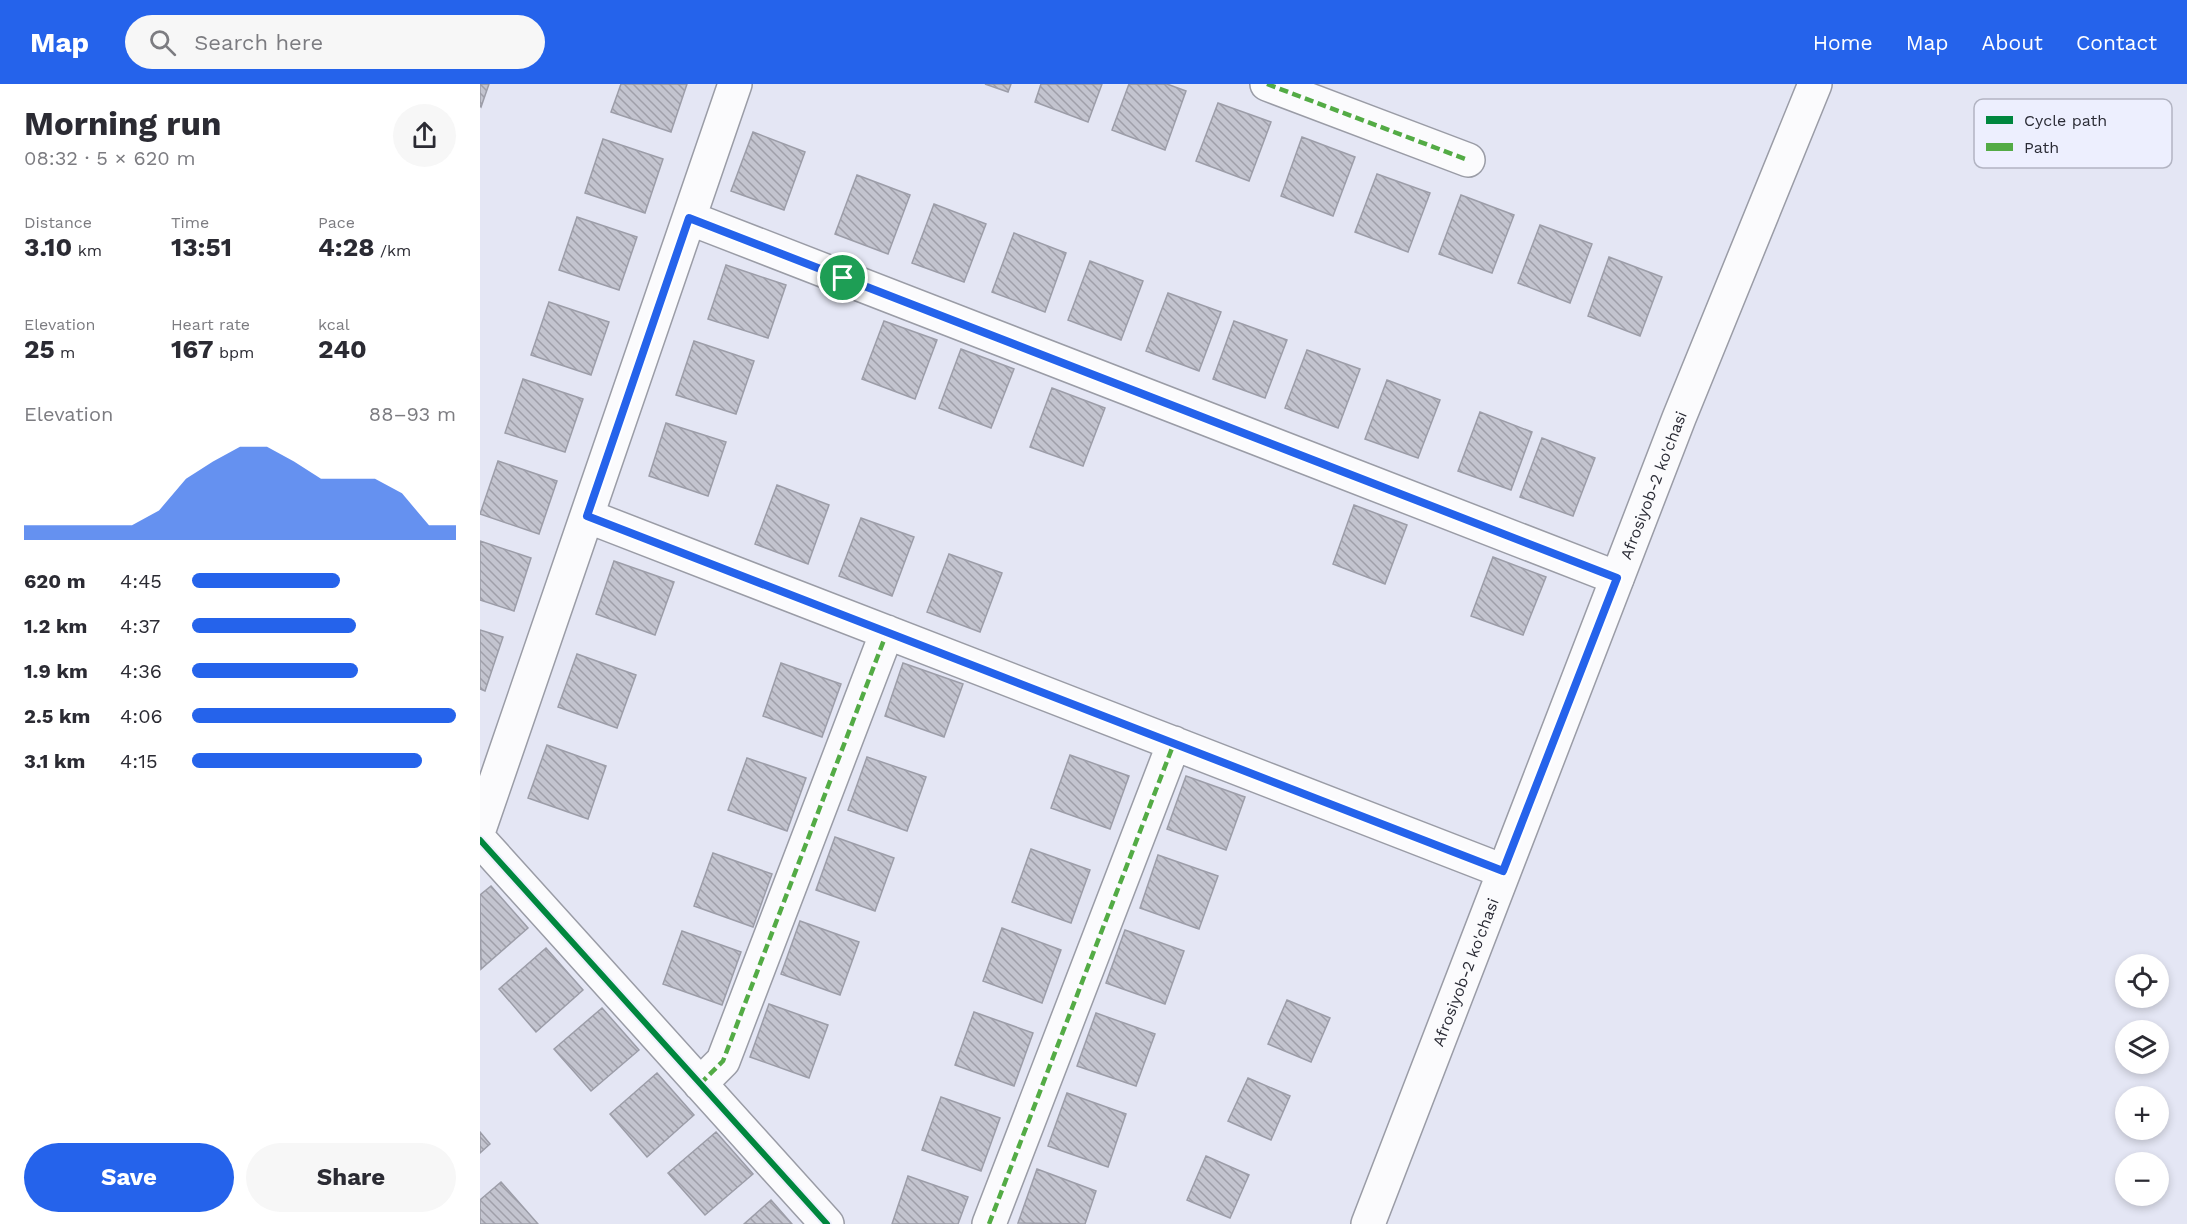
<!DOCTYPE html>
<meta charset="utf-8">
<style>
:root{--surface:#fff;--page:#f7f7f7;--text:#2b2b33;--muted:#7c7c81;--accent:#2563eb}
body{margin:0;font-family:"Work Sans",sans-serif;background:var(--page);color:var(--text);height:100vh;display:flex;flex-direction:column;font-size:22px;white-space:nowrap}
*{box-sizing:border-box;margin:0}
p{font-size:20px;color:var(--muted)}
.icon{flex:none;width:33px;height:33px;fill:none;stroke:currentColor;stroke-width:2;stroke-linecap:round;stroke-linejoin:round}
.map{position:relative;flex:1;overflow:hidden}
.drawer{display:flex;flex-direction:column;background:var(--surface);width:480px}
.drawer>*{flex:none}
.tools{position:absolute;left:1635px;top:870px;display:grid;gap:12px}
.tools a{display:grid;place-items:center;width:54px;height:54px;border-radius:50%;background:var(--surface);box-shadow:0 3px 9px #0003;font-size:30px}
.pin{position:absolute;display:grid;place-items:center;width:51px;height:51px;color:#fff;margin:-26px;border:3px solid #fff;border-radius:50%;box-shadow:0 2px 6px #0007}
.round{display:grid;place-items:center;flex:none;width:63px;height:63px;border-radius:32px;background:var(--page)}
.headline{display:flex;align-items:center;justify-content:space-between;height:102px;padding:0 24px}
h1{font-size:33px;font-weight:700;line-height:45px}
.figures{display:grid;grid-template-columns:repeat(3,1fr);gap:9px;height:102px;padding:6px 24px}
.figures div{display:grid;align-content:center}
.figures b{font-size:26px;font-weight:700}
.figures small{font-size:16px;font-weight:400}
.figures p{font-size:16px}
.chart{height:168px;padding:12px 24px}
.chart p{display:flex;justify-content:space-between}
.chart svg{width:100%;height:108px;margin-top:6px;fill:var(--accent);opacity:.7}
.button{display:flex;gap:12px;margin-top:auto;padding:12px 24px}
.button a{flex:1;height:69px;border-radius:36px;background:var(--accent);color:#fff;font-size:24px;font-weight:700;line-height:69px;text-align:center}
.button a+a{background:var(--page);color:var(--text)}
ul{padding:0 24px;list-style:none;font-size:20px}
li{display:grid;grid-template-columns:96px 72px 1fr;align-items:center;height:45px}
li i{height:15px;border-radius:8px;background:var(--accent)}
header{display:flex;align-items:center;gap:36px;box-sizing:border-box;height:84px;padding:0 30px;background:var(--accent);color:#fff}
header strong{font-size:28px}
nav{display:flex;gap:33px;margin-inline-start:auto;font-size:21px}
.search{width:420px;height:54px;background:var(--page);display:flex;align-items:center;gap:15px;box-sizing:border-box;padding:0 21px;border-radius:33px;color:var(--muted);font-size:22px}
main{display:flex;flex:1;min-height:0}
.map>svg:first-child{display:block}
</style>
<header>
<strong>Map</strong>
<div class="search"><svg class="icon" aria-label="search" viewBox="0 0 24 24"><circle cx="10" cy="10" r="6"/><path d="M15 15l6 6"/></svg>Search here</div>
<nav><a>Home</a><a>Map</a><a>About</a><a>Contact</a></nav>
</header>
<main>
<section class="drawer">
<div class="headline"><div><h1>Morning run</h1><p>08:32 · 5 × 620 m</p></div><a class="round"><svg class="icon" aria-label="share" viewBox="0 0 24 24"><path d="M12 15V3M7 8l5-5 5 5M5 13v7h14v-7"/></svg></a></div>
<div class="figures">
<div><p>Distance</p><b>3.10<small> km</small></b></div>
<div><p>Time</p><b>13:51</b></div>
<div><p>Pace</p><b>4:28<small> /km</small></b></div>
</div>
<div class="figures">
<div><p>Elevation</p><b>25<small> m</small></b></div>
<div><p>Heart rate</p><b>167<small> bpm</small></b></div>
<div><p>kcal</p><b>240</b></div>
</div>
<div class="chart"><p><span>Elevation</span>88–93 m</p>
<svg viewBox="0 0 160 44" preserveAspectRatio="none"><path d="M0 44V38L10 38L20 38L30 38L40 38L50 32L60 19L70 12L80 6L90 6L100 12L110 19L120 19L130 19L140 25L150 38L160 38V44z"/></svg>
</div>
<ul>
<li><b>620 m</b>4:45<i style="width:56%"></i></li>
<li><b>1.2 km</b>4:37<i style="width:62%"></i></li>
<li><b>1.9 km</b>4:36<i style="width:63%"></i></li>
<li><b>2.5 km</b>4:06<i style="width:100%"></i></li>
<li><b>3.1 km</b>4:15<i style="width:87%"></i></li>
</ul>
<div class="button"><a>Save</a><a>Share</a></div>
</section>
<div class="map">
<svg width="1707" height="1140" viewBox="0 0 1707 1140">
<defs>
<pattern id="building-back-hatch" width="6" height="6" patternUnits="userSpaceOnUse" patternTransform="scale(1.5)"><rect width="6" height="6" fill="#c3c4cf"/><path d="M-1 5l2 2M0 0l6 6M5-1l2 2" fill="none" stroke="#9f9fa9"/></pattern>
</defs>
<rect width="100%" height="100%" fill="#e4e6f4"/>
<path fill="url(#building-back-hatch)" stroke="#9c9da8" stroke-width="1.5" d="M0 0H9L1 23 0 22Z
M141 0H207L191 48 131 28Z
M505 0H531L528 8Z
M561 0H622L608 38 555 18Z
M649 0H687L706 7 685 66 632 46Z
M738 19 791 38 769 97 716 77Z
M273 48 325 68 304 126 251 107Z
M822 53 875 73 853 132 801 112Z
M123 55 183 75 165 129 105 109Z
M897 90 950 109 928 168 875 148Z
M377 91 430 111 408 170 355 150Z
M981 111 1034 131 1012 189 959 170Z
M454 120 506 140 484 198 432 179Z
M97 133 157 153 139 206 79 186Z
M1060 141 1112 160 1090 219 1038 199Z
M534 149 586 169 565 228 512 208Z
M1129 173 1182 193 1160 252 1108 232Z
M610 177 663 197 641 256 588 236Z
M246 181 306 201 288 254 228 235Z
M688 209 741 228 719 287 666 267Z
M69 218 129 238 111 291 51 271Z
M404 237 457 256 435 315 382 295Z
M754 237 807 256 785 314 733 295Z
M214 257 274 277 256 330 196 311Z
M481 265 534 285 511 344 459 324Z
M827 266 880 285 858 344 805 324Z
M43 295 103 315 85 368 25 349Z
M907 296 960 316 938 374 885 355Z
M572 304 625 324 603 382 550 363Z
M1000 328 1052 348 1031 406 978 387Z
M186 339 246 358 228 412 169 392Z
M1062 354 1115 374 1093 432 1040 413Z
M18 377 77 397 59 450 0 430Z
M297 401 349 421 328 480 275 460Z
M874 421 927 441 905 500 853 480Z
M381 434 434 453 412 512 359 492Z
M0 457 51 474 34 527 0 516Z
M469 470 522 489 500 548 447 528Z
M1013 473 1066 493 1043 551 991 532Z
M134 477 194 498 175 551 116 530Z
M0 546 23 553 5 607 0 605Z
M97 570 156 591 137 644 78 623Z
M301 579 361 600 342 653 283 632Z
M423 579 483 600 464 653 405 632Z
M67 661 126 682 108 735 48 714Z
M590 671 649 692 630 745 571 724Z
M387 673 446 693 427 747 368 726Z
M267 674 326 694 307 747 248 726Z
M706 692 765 713 746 766 687 745Z
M355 753 414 774 395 827 336 806Z
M551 765 610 786 591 839 532 818Z
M233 769 292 790 273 843 214 822Z
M678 771 738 792 719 845 660 824Z
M11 802 48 844 1 885 0 811Z
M320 837 379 858 360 911 301 890Z
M522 844 581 866 562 919 503 897Z
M645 846 704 867 685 920 626 899Z
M202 847 261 868 242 921 183 900Z
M66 864 103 906 56 948 19 905Z
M807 916 850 934 831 978 788 960Z
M289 920 348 941 329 994 270 973Z
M122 924 159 966 111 1007 74 965Z
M494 928 553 949 534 1002 475 981Z
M616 929 675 950 656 1002 597 982Z
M177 989 214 1031 167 1073 130 1030Z
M768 994 810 1012 791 1056 748 1037Z
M587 1009 646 1030 628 1083 568 1062Z
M461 1013 520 1034 501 1087 442 1066Z
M0 1048 10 1060 0 1069Z
M236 1048 273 1090 225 1131 188 1089Z
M726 1072 769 1091 750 1134 707 1116Z
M557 1085 616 1107 605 1140 538 1139Z
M428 1092 488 1113 478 1140H412Z
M21 1098 58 1140H0V1116Z
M291 1116 312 1140H264Z"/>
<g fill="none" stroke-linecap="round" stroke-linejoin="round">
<defs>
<path id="minor" d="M787 0 988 76
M209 134 1137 494
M107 432 1023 787
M0 743 255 0
M0 756 347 1140
M220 1000 243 977 407 548
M509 1140 694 659"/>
<g id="major">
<path id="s1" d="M888 1140 1199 334 1335 0"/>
</g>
</defs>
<use href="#minor" stroke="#9a9ca6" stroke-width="36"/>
<use href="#major" stroke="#9a9ca6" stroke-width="36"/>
<use href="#minor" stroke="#fbfbfd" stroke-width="33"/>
<use href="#major" stroke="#fbfbfd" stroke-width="33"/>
<path stroke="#53ab45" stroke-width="4.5" stroke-dasharray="9 4.5" stroke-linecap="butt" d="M787 0 988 76
M220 1000 243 977 407 548
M509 1140 694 659"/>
<defs>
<path id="cycleway" d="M209 134 1137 494
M107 432 1023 787
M0 756 347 1140"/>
</defs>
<use href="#cycleway" stroke="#edeffe" stroke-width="10"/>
<use href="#cycleway" stroke="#00873e" stroke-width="6"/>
</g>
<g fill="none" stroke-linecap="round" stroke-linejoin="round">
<defs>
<path id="route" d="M209 134 1137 494 1023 787 107 432Z"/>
</defs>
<use href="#route" stroke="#fff" stroke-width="12"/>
<use href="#route" stroke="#2563eb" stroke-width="8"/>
</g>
<g text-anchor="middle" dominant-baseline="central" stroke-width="4.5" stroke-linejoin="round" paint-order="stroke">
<g font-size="16" fill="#2a2b35" stroke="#edeffe">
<text stroke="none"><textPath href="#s1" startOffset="792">Afrosiyob-2 ko'chasi</textPath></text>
<text stroke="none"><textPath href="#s1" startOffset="270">Afrosiyob-2 ko'chasi</textPath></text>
</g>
</g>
<rect x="1494" y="15" width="198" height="69" rx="9" fill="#edeffe" stroke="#b2b4c2" stroke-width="1.5"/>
<rect x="1506" y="32" width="27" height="8" fill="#00873e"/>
<rect x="1506" y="59" width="27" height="8" fill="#53ab45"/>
<g font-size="16" fill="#2a2b35">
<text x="1544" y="42">Cycle path</text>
<text x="1544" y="69">Path</text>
</g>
</svg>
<div class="tools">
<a><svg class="icon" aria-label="locate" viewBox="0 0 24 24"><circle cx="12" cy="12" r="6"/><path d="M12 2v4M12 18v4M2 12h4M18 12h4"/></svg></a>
<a><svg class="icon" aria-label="layers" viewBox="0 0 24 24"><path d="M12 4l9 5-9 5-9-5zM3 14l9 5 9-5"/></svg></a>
<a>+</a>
<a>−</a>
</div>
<div class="pin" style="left:363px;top:194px;background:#1e9e55"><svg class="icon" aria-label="arrive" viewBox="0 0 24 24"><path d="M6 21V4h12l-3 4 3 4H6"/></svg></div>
</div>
</main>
